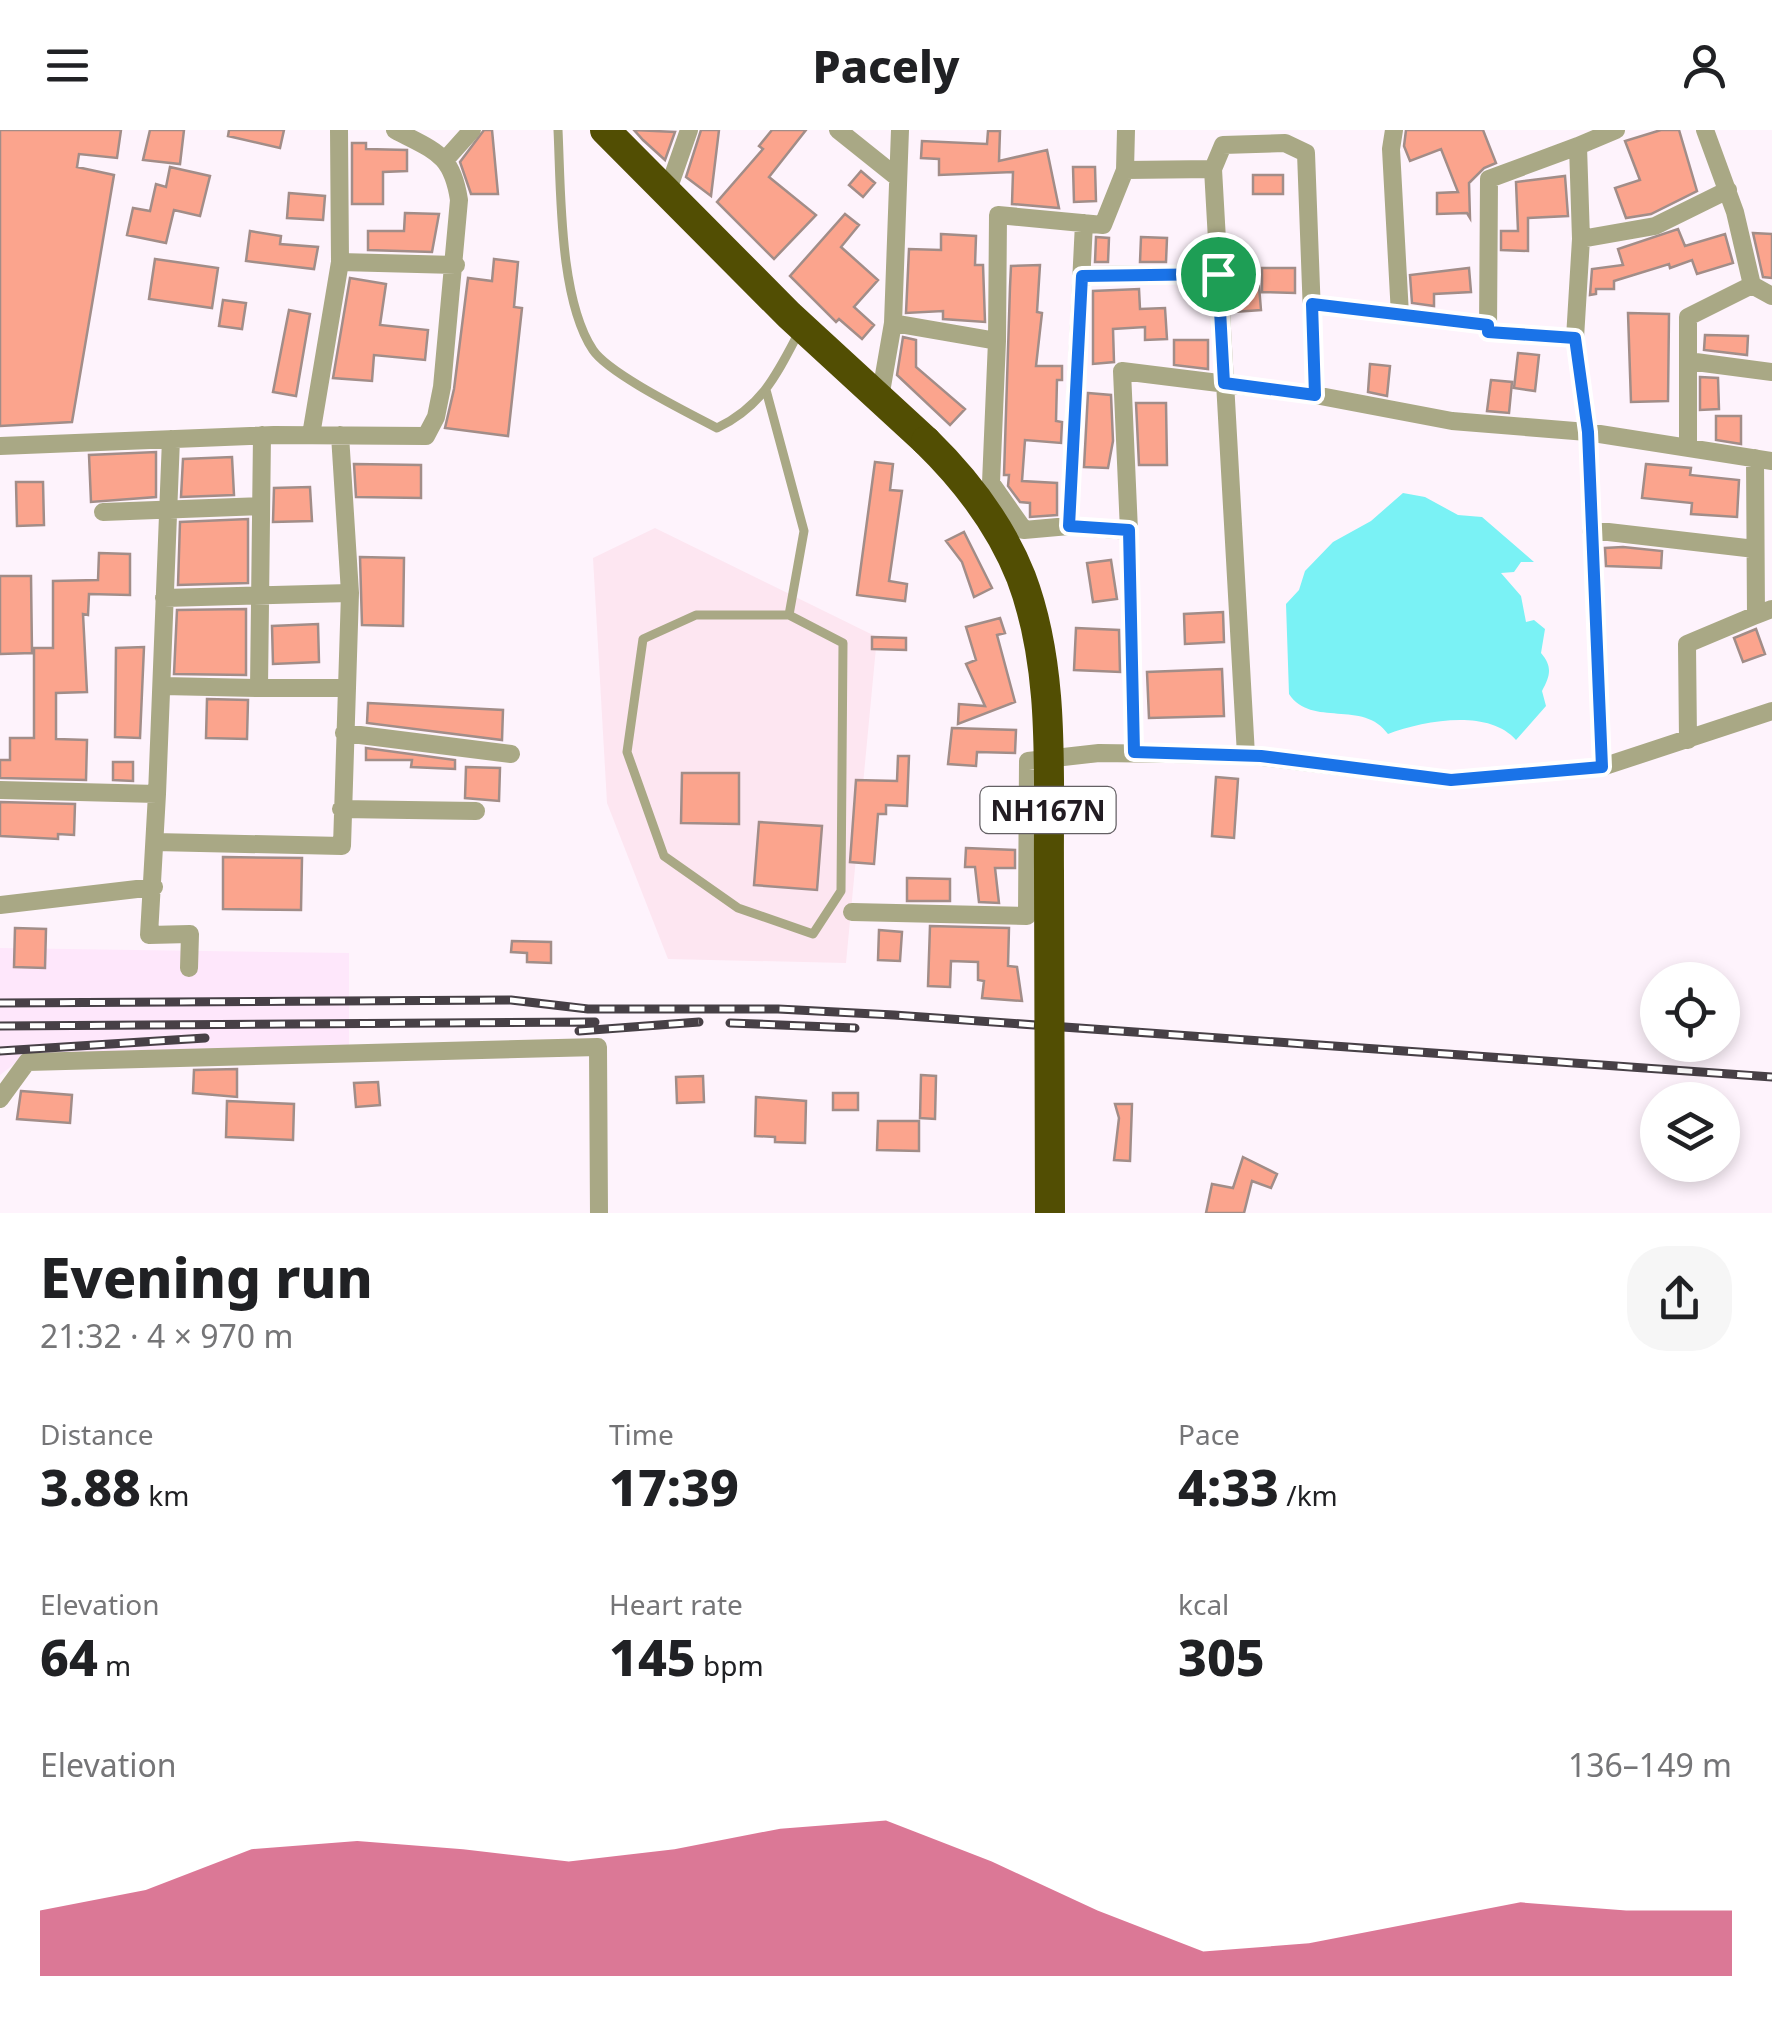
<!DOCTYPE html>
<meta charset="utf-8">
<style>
:root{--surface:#fff;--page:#f6f6f6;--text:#202124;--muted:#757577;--accent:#cc3f6b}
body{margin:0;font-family:"Noto Sans",sans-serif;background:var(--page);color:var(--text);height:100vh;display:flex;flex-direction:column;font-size:38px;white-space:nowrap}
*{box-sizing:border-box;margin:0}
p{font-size:32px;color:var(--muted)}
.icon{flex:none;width:55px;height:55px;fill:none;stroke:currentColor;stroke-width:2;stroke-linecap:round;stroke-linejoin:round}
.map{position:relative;height:1083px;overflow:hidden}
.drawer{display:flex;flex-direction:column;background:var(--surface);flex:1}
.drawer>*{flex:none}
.controls{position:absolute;left:1640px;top:832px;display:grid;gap:20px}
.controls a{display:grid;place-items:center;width:100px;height:100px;border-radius:50%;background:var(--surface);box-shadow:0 5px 15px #0003;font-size:50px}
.pin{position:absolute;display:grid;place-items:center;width:85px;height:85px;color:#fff;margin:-42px;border:5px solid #fff;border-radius:50%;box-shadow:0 2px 10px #0007}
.round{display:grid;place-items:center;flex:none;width:105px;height:105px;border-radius:40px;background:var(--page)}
.overview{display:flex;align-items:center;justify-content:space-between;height:170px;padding:0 40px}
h1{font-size:55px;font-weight:800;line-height:75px}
.stats{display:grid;grid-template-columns:repeat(3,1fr);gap:15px;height:170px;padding:10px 40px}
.stats div{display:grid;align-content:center}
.stats b{font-size:50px;font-weight:800}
.stats small{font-size:28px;font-weight:400}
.stats p{font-size:28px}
.chart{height:280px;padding:20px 40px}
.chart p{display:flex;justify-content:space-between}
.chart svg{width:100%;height:180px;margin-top:10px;fill:var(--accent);opacity:.7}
header{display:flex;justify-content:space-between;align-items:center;height:130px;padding:0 40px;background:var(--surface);font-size:45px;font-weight:800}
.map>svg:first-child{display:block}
</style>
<header><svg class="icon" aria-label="menu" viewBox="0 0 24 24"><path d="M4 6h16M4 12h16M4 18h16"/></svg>Pacely<svg class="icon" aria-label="person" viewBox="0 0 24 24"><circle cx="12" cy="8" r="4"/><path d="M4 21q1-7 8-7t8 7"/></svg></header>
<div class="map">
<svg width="1772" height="1083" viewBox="0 0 1772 1083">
<rect width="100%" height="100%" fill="#fef3fc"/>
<path fill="#fde6f1" d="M655 398 877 507 846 833 668 829 607 673 593 428Z"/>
<path fill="#fee7fb" d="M0 818 349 823V917L21 929 0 945Z"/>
<path fill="#7af2f5" d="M1403 363 1425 367 1458 385 1482 387 1534 432H1521L1514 442 1501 443 1521 466 1526 492 1534 490 1545 499 1541 523C1553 537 1550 546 1542 561L1546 576 1516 610C1488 578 1423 591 1388 604 1364 569 1311 598 1289 564L1286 474 1299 460 1305 441 1333 412 1371 391Z"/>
<path fill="#fba48d" stroke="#a28d88" stroke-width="2.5" d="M0 0H121L117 28 79 24 77 37 114 45 72 292 0 296Z
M150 0H184L180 34 143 30Z
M229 0H284L280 18 228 6Z
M484 0H492L498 64H471L460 32Z
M634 0 675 2 665 30 643 10Z
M701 0H719L711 66 686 47Z
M772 0H806L769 47 816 85 774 129 717 72 763 19 759 16Z
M1406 0H1483L1496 33 1484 38 1469 53 1470 88 1467 83 1437 84V63L1458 62 1441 19 1410 31 1404 16Z
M1661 0H1679L1697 61 1651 84 1626 88 1615 58 1640 50 1625 11Z
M988 1H1000L999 31 1047 20 1059 78 1012 74 1013 42 939 45V29L921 28 922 11 987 14Z
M352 13H366V19L407 20V41L383 42V74H352Z
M170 37 210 46 200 86 174 80 166 113 127 105 133 78 150 81 156 54 166 57Z
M1073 37H1095L1096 71 1074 72Z
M861 41 875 53 863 67 849 55Z
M1253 45H1283V64H1253Z
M1565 46 1568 86 1528 88V121L1501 120V101H1518L1516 52Z
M289 63 325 66 323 90 287 88Z
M405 83 439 84 432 122 368 120V101H404Z
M845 84 859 95 841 117 878 150 854 177 874 195 862 209 839 189 836 192 790 146Z
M1678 99 1685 116 1725 104 1733 133 1697 144 1692 130 1670 138 1669 134 1614 151V159H1596V164L1590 165 1592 139 1623 135 1618 119Z
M250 101 281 106 280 114 318 117 314 139 246 131Z
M1753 103 1772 104V148L1763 147Z
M941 104 976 106 975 135H983L985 192 943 189V181L906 183 909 119 941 120Z
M1096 107 1109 108 1108 132H1095Z
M1141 107 1167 108 1166 132H1140Z
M155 129 218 138 212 178 149 169Z
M494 129 518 132 514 177 522 178 508 306 445 298 454 259 468 148 492 151Z
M1040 135 1037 182 1042 183 1036 236H1062V250H1057L1056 291 1062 292 1061 313 1025 310 1022 351 1057 353V385L1030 387V373L1020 372 1008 356 1009 345H1004L1010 157 1011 136Z
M1262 138H1295V163L1262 162Z
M1469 138 1471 162 1434 164V176L1412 173 1410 145Z
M350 148 386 154 380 195 428 200 425 230 374 225 372 251 333 248Z
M1259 156 1261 180 1234 182 1232 158Z
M1139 159 1140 179 1165 178 1167 209 1145 210V197L1113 199 1114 232 1093 234V161Z
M223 170 246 173 242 199 219 196Z
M289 180 310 184 296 266 273 262Z
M1628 183 1669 184 1668 271 1631 272Z
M1705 205 1748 206 1747 225 1704 220Z
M903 207 916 210V237L965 279 950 295 897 245Z
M1174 210H1208V239L1174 235Z
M1518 223 1539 225 1535 261 1514 258Z
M1370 234 1390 236 1387 266 1368 262Z
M1700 247 1718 248 1719 279 1700 280Z
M1491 250 1512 252 1509 283 1487 281Z
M1088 263 1111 265 1113 311 1108 338 1084 337Z
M1136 273H1166L1167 335H1139Z
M1716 286H1741V314L1716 310Z
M156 322V367L91 372 89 325Z
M232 327 234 365 181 367 183 329Z
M875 332 893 334 890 360 902 361 889 451 907 454 905 471 857 465Z
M354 334 421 335V368L356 367Z
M1646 334 1691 338 1690 345 1739 350 1737 387 1691 384 1692 373 1642 368Z
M16 352H43L44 395 17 396Z
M310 357 312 391 273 392 274 358Z
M248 389V453L178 455 180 392Z
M964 402 992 458 974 467 962 432 946 411Z
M1623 417 1662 421 1661 438 1606 436 1605 418Z
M99 423 130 424V465L89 464 88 485 83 484 87 562 56 563V609L87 610 86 650 0 648V630H10V608H34V518H53V451L98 450Z
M360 427 404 428 403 496 362 495Z
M1111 430 1117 469 1093 472 1087 433Z
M0 446H31L32 523 0 524Z
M246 479V545L174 544 177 480Z
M1223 482 1224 512 1185 514 1184 484Z
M1000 488 1005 503 997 505 1015 572 958 594 959 574 985 576 966 534 976 530 966 497Z
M318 494 319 532 273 534 272 496Z
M1076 498 1119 500 1120 542 1074 540Z
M1756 499 1765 524 1743 532 1734 508Z
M872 507 906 508V520L872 519Z
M144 517 140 608 115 607 116 518Z
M1222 539 1224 586 1149 588 1147 542Z
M207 569 248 570 247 609 206 608Z
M368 573 503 580 502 610 367 593Z
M952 598 1016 600 1015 623 977 622 976 636 948 634Z
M366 618 455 630V639L411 637 412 630H366Z
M898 626H909L907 676 886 675V684H878L874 734 850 732 856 650 897 651Z
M113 632H133V651L113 650Z
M466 637 500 638 499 671 465 668Z
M682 643H739V694L681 693Z
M1216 647 1238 649 1234 708 1212 706Z
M0 672 75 674 74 705 58 704V709L0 706Z
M759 692 822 696 817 760 754 755Z
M966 718 1015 720V738H995L999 773 979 772 975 737H965Z
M223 727 302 728 301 780 223 779Z
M907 748 950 749V771H907Z
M930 796 1009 798 1008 836 1017 837 1022 871 982 868 984 851 978 850V832L951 831 950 857 928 856Z
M15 798 46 799 45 838 14 837Z
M879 800 902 802 900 831 878 830Z
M512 811 551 812V833L527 832V823L511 822Z
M237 939V967L193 963 194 940Z
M921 945 936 946 935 989 920 988Z
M703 946 704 972 677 973 676 947Z
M378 952 380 975 356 977 354 953Z
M21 961 72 965 70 993 17 989Z
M833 963H858V980H833Z
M756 967 806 971 805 1013 775 1012V1007L755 1006Z
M227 971 294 974 293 1010 226 1007Z
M1115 974H1132L1130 1031 1114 1030 1119 988Z
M878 991H919V1021L877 1020Z
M1243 1027 1277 1044 1271 1058 1252 1051 1244 1083H1206L1212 1054 1233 1058Z"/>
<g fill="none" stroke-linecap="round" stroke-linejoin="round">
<path stroke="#a9a885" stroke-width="9" d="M558 0C561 61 559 169 593 220 609 244 689 283 717 298 762 276 776 246 799 202
M766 260 804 401 789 485H696L643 509 627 622 664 726 738 778 813 804 841 761 843 513 789 485"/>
<path stroke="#a9a885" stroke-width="18" d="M339 0 340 132
M838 0 898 48
M1394 0 1391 19 1400 185
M1578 16 1616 0
M446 29 472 0
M1213 39 1223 15 1285 13 1306 23 1315 265
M1125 40 1213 39 1246 625
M668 60 689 0
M1581 109 1655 96 1728 60
M1082 145 1218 144
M1752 155 1772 166
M1312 174 1488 195
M893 193 997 211 998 85 1103 95 1125 40 1126 0
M1575 208 1488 202 1489 49 1578 16 1581 109 1575 208 1588 301 1602 637
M997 211 991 353 1024 400 1069 396 1084 93
M1688 231 1772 242
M880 268 893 193 900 0
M311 305 340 132 456 135
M0 316 274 305 426 306 436 287 442 257 459 70C452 23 434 21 395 0
M1688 318V187L1752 155 1735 82 1705 0
M1755 328 1756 485 1772 479
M103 382 261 376
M1069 396 1129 401 1122 241 1315 265 1452 291 1587 302 1772 331
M1591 400 1755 419
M1129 401 1134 623
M164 468 350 463
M163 556 259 558 262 305
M259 558H345
M344 603 511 624
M1688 610 1687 514 1756 485
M0 660 157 664 171 309
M157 664 149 805 190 804 189 838
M341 679 476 681
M155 712 342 716 350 463 340 305
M0 775 154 757
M852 782 1027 786 1028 631 1099 623 1246 625 1451 650 1602 637 1772 581
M0 969 27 932 598 917 599 1083"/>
<path stroke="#524e03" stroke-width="30" d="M605 0 789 185 926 311"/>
<defs>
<path id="rail" d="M0 873 511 870 588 879H778L894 885 1772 947
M730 893 855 898
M0 896 595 892
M579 901 699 892
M0 921 205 908"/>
</defs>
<use href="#rail" stroke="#474046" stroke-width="9"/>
<use href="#rail" stroke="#fff" stroke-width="5" stroke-dasharray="15" stroke-linecap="butt"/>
<path stroke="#524e03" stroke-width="30" d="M926 311C967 351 1000 394 1021 447 1056 539 1048 645 1049 741 1049 855 1050 969 1050 1083"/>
</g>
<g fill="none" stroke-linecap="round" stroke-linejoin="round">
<defs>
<path id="route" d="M1218 144 1224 253 1315 265 1312 174 1488 195V202L1575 208 1588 302 1602 637 1451 650 1261 626 1134 622 1129 400 1069 396 1082 146Z"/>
</defs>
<use href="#route" stroke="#fff" stroke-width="20"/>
<use href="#route" stroke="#1a73e8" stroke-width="12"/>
</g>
<g text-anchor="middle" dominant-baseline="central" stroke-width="10" stroke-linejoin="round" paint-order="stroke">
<rect fill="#fff" stroke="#646064" stroke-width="2.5" x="980.5" y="657" width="135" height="46" rx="8"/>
<g font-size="28" font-weight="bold" fill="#221c22">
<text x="1048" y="680">NH167N</text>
</g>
</g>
</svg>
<div class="controls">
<a><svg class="icon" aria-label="locate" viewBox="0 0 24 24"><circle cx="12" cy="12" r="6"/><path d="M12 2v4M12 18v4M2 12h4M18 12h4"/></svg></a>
<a><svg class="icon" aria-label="layers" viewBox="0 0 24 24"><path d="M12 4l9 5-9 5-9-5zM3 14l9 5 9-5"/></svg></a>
</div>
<div class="pin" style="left:1218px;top:144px;background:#1e9e55"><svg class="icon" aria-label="arrive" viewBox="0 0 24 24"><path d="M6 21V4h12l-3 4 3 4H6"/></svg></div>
</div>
<section class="drawer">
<div class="overview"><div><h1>Evening run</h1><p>21:32 · 4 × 970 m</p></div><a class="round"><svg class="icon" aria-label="share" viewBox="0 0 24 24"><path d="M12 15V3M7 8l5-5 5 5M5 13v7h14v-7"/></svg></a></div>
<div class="stats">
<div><p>Distance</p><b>3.88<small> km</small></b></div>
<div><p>Time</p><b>17:39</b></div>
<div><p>Pace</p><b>4:33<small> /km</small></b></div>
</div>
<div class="stats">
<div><p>Elevation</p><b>64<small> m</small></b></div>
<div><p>Heart rate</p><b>145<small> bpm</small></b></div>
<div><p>kcal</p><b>305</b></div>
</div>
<div class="chart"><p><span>Elevation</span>136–149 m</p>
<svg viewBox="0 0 160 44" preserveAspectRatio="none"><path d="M0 44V28L10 23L20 13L30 11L40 13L50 16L60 13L70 8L80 6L90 16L100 28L110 38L120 36L130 31L140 26L150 28L160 28V44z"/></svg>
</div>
</section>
